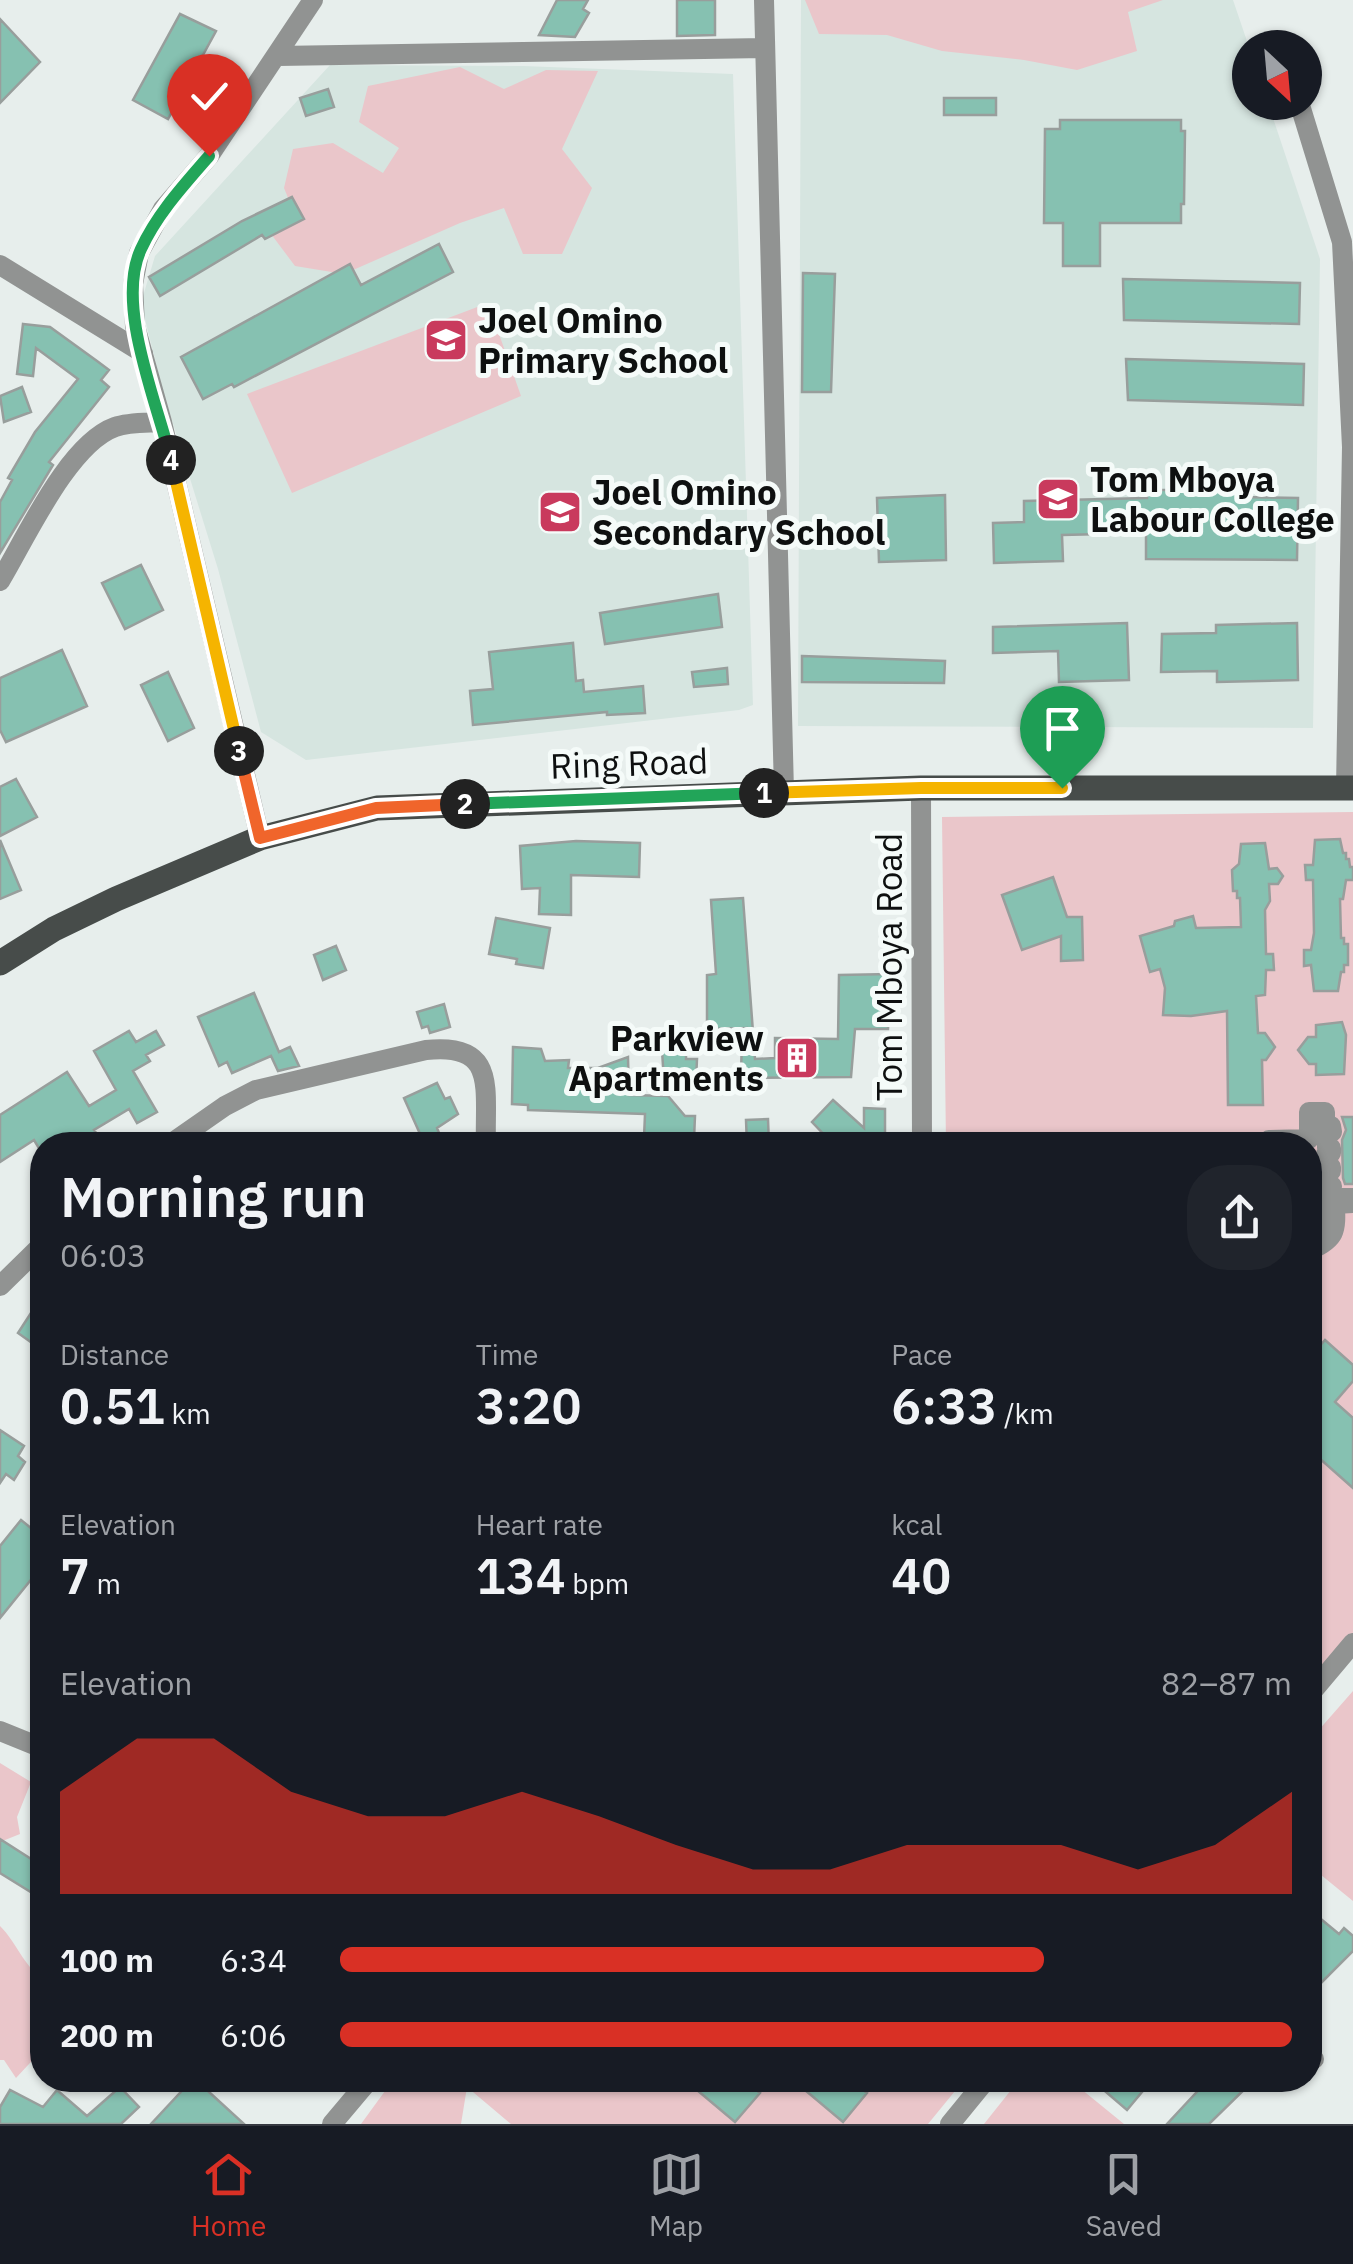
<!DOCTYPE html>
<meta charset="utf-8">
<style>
:root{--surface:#171b24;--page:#20242c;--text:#f1f3f6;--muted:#9ea1a6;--line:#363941;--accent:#d93025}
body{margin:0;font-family:"IBM Plex Sans",sans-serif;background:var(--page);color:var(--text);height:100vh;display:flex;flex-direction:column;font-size:38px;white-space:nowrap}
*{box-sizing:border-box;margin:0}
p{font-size:32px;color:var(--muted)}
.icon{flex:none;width:55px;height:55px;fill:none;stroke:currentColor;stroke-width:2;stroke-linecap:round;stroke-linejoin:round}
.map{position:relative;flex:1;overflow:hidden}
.drawer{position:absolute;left:30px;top:1132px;width:1292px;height:960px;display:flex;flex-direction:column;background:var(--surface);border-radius:40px;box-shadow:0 2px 8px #0004}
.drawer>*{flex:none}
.needle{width:65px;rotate:154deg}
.fabs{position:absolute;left:1232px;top:30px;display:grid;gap:20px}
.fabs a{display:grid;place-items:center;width:90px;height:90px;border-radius:50%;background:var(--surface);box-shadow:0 2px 8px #0004;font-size:50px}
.pin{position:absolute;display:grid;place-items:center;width:85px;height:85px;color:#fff;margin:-102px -42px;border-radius:50% 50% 50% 0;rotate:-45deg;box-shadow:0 0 10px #0007}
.pin .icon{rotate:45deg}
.km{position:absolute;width:50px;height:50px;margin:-25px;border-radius:50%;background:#222;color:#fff;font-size:28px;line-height:50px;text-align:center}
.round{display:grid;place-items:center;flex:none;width:105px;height:105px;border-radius:40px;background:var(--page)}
.summary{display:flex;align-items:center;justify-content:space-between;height:170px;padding:0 30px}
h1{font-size:55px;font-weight:600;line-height:75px}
.figures{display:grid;grid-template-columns:repeat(3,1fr);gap:15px;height:170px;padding:10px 30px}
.figures div{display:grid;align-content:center}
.figures b{font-size:50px;font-weight:600}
.figures small{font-size:28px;font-weight:400}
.figures p{font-size:28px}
.chart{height:280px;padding:20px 30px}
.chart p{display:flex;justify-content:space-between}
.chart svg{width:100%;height:180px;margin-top:10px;fill:var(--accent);opacity:.7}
ul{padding:0 30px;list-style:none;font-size:32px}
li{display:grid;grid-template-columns:160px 120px 1fr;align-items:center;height:75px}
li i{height:25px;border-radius:12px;background:var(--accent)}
.tabs{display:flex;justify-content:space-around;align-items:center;height:140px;border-top:2px solid var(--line);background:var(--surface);font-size:28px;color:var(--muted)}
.tabs a{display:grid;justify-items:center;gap:5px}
.tabs .active{color:var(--accent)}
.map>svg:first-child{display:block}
</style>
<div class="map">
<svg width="1353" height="2124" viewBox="0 0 1353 2124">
<rect width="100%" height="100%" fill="#e7eeec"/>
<path fill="#d6e5e0" d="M801 0H1233L1250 50V102L1268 103 1320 259 1313 728 798 726Z
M330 65 523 66 733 74 753 705 739 710 306 760 261 732 218 569 162 388 141 303 155 256Z"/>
<path fill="#eac6ca" d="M805 0H1163L1128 12 1137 51 1077 70 1024 60 942 51 887 35 819 34Z
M460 67 504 89 546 70 598 71 562 149 592 188 562 254H523L504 208 460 223 344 274 295 266 271 234 293 210 284 188 293 149 333 143 383 173 399 148 359 122 368 86Z
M488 303 521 396 292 493 247 394Z
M1353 812V1635L1310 1684V1145H946L942 817Z
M1353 1691V1901L1310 1866V1740Z
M0 1763 31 1782 17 1817 20 1834 0 1842Z
M0 1926C17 1943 23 1965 42 1978V2050L16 2078 4 2060H0Z
M393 2080H964L928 2124H511L467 2087 461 2124H361Z
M1019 2080H1070L1124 2124H984Z"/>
<path fill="#86c1b1" stroke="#989e9c" stroke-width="2.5" d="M557 0H588L583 9 589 13 575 37 539 35Z
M677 0H715V35L677 36Z
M180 14 216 31 168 119 133 100Z
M0 19 40 62 0 103Z
M328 89 334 107 306 116 300 98Z
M944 98H996V115H944Z
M1060 120H1181V131H1185L1184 204H1181V223H1100V266H1063V223H1044L1045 129H1060Z
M292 197 304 219 265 239 262 235 160 296 149 277 242 221Z
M439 244 453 272 234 387 232 384 203 399 181 357 350 264 361 285Z
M803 273 835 274 831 392H802Z
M1123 279 1300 283 1299 324 1124 320Z
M23 324 50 327 97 361 109 370 101 380 109 387 49 462 53 465 0 553V502L12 480 8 478 35 432 78 379 36 348 33 376 17 374Z
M1126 359 1304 364 1303 405 1128 400Z
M22 387 31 412 4 422 0 396Z
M1147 490H1238V497L1298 498 1297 560 1146 559V533L1062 535 1063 561 994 563 993 523 1024 522V501L1147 498Z
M945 495 946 560 879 562 877 498Z
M141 565 163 610 125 629 102 583Z
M718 594 722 627 605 644 600 613Z
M1127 623 1129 680 1059 682 1058 651 993 653V627Z
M1297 623 1298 680 1217 682V671L1161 672 1162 634 1216 633V625Z
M573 643 576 681 583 680 584 692 643 686 645 713 607 715V712L473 725 470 691 493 689 489 652Z
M62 650 87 706 6 742 0 730V678Z
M802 656 945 661 944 683 802 682Z
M727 668 728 684 694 687 692 672Z
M168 672 194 728 168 741 141 685Z
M16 779 37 817 0 836V787Z
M1340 839 1343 853H1346V859H1349L1350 867H1353V880H1346L1343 899H1340L1341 938H1344V944H1348V965H1344V972H1341L1338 991H1314L1311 965 1304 966V950H1311L1314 933 1313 880H1306L1305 865H1313L1315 840Z
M0 840 21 890 0 899Z
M576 841 640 843 639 877 571 875V915L539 914 540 888 522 889 520 846Z
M1265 843 1269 869 1277 868 1283 876 1278 884H1269L1270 901 1265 910 1266 954H1273L1274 970H1266L1265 995 1256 996 1258 1033H1265L1275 1047 1266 1060H1262L1263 1105H1228L1227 1011 1191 1016 1163 1015 1165 988 1160 969 1150 972 1140 936 1174 926 1175 921 1193 916 1196 928 1241 927 1240 898H1237V891H1233L1232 870 1239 864 1241 844Z
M1053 877 1067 917H1082L1083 960 1061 961V936L1022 950 1002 895Z
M743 898 755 1059 775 1058V1038L838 1039 839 975 891 974 888 1029H855L851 1077 741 1078 742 1029 748 1028 707 1029V975L716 974 711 900Z
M496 918 550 928 543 968 516 964 517 959 489 954Z
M336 946 346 970 323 980 314 955Z
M254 993 279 1052 290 1047 299 1066 278 1071 271 1056 232 1073 227 1062 219 1066 198 1017Z
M444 1004 450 1027 430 1033 428 1026 422 1028 417 1012Z
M1342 1022 1346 1035 1344 1074 1316 1075V1064H1309L1298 1050 1308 1037H1316V1025Z
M129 1031 136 1042 156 1031 164 1045 146 1055 150 1061 133 1071 157 1112 137 1123 129 1109 94 1130 101 1140 92 1145H42L40 1150 34 1140 0 1162V1115L67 1072 89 1106 116 1090 94 1051Z
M513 1047 541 1049 545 1061 569 1060 568 1068H598L628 1057 629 1095 668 1096 685 1116H695L694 1139 644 1138 645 1114 528 1110V1105L512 1104Z
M662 1051 686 1052V1059H697L696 1081 664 1080Z
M437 1083 445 1099 450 1097 458 1114 437 1128 444 1145H425L404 1098Z
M833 1100 864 1128V1108L885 1109V1144L834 1145 812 1122Z
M1342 1117H1353V1184H1345L1343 1178 1342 1140 1346 1130Z
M768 1119 769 1145H747L746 1120Z
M42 1296V1350L18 1333Z
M1325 1340 1353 1365V1381L1335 1402 1353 1418V1488L1310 1450V1357Z
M0 1430 24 1446 18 1456 25 1462 14 1480 6 1474 0 1483Z
M21 1520 42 1537V1566L0 1618V1546Z
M0 1839 42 1866V1899L0 1873Z
M1310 1910 1339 1934 1344 1928 1353 1936V1951L1319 1985 1310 1977Z
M192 2080H218L209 2092 244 2124H151Z
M685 2080H744L760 2093 735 2122Z
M793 2080H852L867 2093 843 2122Z
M1092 2080H1152L1127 2110Z
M1208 2080H1254L1209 2124H1167Z
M120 2087 139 2107 121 2124H0V2107L10 2090 43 2107 57 2090 87 2116Z"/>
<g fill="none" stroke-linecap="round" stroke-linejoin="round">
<path stroke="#919392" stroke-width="20" d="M764 0 784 792
M278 56 765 48
M1299 102 1342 242 1352 447 1346 788
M0 265 143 353
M0 581C26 538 68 444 115 427 129 422 147 423 162 422
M921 788 922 1145
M260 838 162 422 135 326 133 284 139 253 163 209 209 156 313 0
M169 1145 225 1106 256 1090 426 1050C499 1042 484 1090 486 1145
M1269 1145V1140L1309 1139V1112H1325V1126H1331L1332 1132H1327V1148H1331V1153L1326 1154 1327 1167H1331V1171H1328L1327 1186H1332L1329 1198H1353
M1310 1161 1317 1223 1310 1229
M1310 1250C1336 1239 1336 1231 1335 1204L1353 1203
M0 1286 42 1245
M1310 1694 1353 1643
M0 1731 42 1748
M1310 2055 1314 2059
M332 2124 369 2080
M950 2124 986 2080"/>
<path stroke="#474c4a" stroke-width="25" d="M0 963 54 929 116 899 260 838 377 808 921 788H1353"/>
</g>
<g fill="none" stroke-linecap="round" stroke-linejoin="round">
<defs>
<path id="split-1" d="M764 793 921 788H1062"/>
<path id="split-2" d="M465 804 764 793"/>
<path id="split-3" d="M239 751 260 838 376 808 465 804"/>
<path id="split-4" d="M171 460 239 751"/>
<path id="split-5" d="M171 460C157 402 115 305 141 249 157 214 183 186 209 156"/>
</defs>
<use href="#split-1" stroke="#fff" stroke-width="20"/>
<use href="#split-2" stroke="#fff" stroke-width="20"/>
<use href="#split-3" stroke="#fff" stroke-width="20"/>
<use href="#split-4" stroke="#fff" stroke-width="20"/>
<use href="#split-5" stroke="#fff" stroke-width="20"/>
<use href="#split-1" stroke="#f5b400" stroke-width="12"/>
<use href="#split-2" stroke="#22a559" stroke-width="12"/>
<use href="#split-3" stroke="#f0652b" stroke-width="12"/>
<use href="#split-4" stroke="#f5b400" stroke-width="12"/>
<use href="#split-5" stroke="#22a559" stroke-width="12"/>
</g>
<defs>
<symbol id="school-square" viewBox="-11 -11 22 22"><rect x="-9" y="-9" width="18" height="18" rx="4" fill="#c93a5d" stroke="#f5fbf9"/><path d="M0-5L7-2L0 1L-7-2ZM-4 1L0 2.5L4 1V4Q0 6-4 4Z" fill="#fff"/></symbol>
<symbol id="building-square" viewBox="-11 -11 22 22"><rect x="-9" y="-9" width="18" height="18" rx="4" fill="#c93a5d" stroke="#f5fbf9"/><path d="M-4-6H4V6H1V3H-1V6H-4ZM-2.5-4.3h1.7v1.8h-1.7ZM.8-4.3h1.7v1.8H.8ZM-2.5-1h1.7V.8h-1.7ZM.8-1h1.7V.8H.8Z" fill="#fff"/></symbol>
</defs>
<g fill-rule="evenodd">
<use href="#school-square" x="421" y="315" width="50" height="50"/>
<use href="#school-square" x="1033" y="474" width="50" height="50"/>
<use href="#school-square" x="535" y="487" width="50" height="50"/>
<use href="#building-square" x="772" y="1033" width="50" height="50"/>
</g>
<g text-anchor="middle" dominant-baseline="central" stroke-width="10" stroke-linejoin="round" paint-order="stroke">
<g font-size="35" font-weight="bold" fill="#0e1010" stroke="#f5fbf9" text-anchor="start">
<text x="478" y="320">Joel Omino<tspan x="478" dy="40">Primary School</tspan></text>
<text x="1090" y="479">Tom Mboya<tspan x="1090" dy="40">Labour College</tspan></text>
<text x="592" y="492">Joel Omino<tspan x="592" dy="40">Secondary School</tspan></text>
<text x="764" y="1038" text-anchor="end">Parkview<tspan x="764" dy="40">Apartments</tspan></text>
</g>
<g font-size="35" fill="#0e1010" stroke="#f5fbf9">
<text transform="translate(629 763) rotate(-2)">Ring Road</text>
<text transform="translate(889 967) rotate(-90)">Tom Mboya Road</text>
</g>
</g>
</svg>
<div class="fabs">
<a><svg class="needle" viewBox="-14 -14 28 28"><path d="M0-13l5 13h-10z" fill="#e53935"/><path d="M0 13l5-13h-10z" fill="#9ea1a6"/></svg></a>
</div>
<div class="pin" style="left:1062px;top:788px;background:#1e9e55"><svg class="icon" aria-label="arrive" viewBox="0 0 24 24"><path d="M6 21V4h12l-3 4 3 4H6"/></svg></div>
<div class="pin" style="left:209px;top:156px;background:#d93025"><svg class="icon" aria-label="check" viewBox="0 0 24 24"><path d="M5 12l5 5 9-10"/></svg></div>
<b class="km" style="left:764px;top:793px">1</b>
<b class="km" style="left:465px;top:804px">2</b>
<b class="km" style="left:239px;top:751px">3</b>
<b class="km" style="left:171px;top:460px">4</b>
<section class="drawer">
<div class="summary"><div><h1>Morning run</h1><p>06:03</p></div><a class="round"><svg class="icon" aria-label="share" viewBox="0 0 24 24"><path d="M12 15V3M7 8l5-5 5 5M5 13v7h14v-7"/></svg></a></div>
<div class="figures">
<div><p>Distance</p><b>0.51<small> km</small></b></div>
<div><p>Time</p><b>3:20</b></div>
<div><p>Pace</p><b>6:33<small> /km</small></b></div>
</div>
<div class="figures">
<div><p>Elevation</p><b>7<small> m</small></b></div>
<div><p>Heart rate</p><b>134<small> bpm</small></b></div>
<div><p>kcal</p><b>40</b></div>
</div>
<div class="chart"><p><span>Elevation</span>82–87 m</p>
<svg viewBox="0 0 160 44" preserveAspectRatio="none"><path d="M0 44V19L10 6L20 6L30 19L40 25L50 25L60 19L70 25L80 32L90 38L100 38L110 32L120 32L130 32L140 38L150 32L160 19V44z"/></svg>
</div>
<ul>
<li><b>100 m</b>6:34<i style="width:74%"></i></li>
<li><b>200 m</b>6:06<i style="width:100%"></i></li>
</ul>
</section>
</div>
<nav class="tabs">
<a class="active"><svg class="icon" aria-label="home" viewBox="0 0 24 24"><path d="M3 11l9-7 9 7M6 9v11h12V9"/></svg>Home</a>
<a><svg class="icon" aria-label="map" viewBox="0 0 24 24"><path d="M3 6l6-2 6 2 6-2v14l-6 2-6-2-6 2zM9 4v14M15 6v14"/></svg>Map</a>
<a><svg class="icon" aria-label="saved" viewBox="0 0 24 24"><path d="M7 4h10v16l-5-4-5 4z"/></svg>Saved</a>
</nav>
